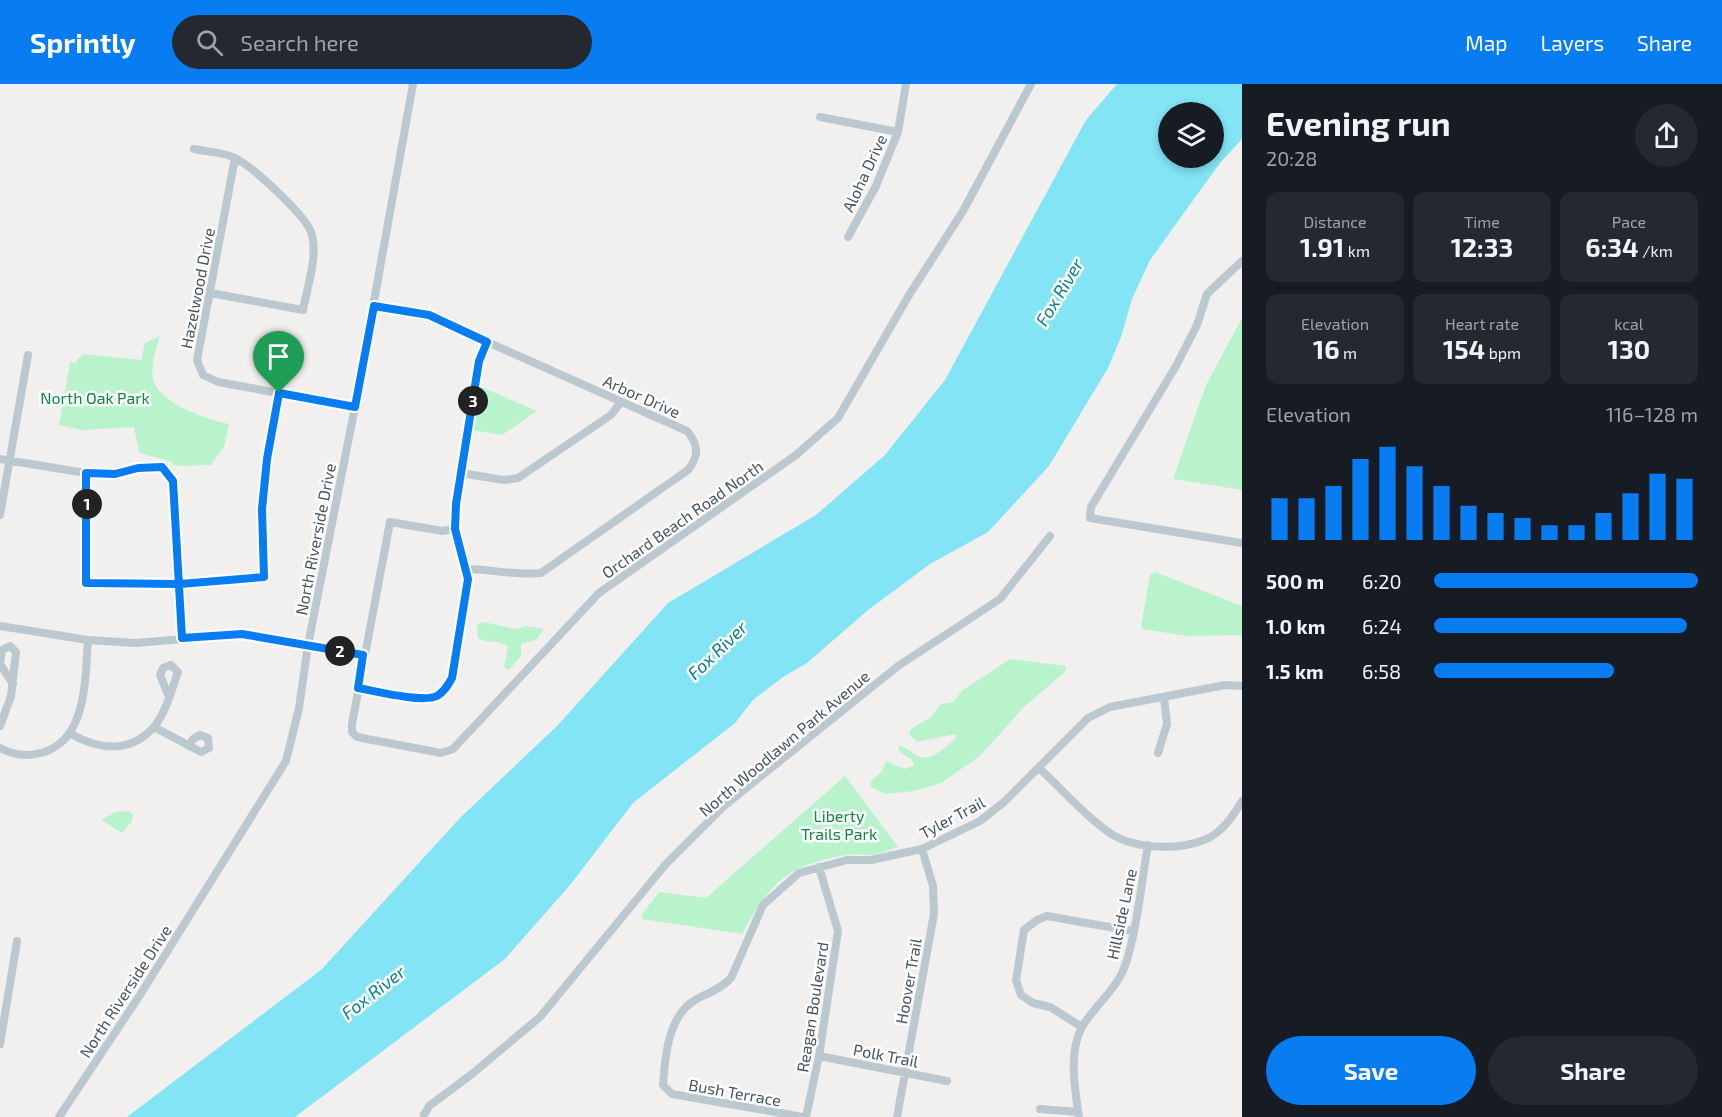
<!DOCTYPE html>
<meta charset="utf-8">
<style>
:root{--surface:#171b24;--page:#242831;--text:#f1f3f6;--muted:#9ea1a6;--accent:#087df2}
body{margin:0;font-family:"Exo 2",sans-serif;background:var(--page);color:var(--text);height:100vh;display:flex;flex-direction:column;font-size:22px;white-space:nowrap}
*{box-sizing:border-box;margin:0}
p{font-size:20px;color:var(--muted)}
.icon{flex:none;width:33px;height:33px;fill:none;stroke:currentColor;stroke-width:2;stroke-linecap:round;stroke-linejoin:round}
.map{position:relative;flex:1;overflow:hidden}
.side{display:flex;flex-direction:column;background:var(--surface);width:480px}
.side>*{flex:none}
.controls{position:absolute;left:1158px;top:18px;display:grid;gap:12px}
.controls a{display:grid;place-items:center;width:66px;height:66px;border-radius:50%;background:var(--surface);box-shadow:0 3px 9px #0003;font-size:30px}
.pin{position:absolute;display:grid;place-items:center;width:51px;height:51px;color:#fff;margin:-62px -26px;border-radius:50% 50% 50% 0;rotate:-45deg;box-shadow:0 0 6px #0007}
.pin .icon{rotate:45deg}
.km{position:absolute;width:30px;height:30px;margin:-15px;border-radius:50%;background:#222;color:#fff;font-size:16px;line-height:30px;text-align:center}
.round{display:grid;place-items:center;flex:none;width:63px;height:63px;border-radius:32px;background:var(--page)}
.summary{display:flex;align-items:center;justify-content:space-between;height:102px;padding:0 24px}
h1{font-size:33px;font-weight:700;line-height:45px}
.stats{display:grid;grid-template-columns:repeat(3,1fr);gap:9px;height:102px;padding:6px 24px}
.stats div{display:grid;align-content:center;border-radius:12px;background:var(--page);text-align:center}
.stats b{font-size:26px;font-weight:700}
.stats small{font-size:16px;font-weight:400}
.stats p{font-size:16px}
.chart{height:168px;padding:12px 24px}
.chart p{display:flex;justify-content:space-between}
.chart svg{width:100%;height:108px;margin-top:6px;stroke:var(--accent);stroke-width:6}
.button{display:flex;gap:12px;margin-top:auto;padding:12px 24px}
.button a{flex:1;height:69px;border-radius:36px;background:var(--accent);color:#fff;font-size:24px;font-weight:700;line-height:69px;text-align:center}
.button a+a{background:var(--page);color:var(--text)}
ul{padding:0 24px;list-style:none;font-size:20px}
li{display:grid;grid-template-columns:96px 72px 1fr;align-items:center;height:45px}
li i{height:15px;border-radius:8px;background:var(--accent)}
header{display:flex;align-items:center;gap:36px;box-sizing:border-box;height:84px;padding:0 30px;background:var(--accent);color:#fff}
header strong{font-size:28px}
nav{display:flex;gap:33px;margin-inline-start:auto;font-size:21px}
.search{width:420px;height:54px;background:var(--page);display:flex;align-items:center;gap:15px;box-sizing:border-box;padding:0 21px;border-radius:33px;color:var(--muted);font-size:22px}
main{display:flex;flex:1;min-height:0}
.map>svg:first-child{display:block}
</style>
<header>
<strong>Sprintly</strong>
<div class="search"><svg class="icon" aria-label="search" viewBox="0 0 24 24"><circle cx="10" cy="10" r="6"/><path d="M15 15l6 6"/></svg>Search here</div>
<nav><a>Map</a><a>Layers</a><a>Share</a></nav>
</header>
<main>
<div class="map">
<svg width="1242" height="1033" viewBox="0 0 1242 1033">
<rect width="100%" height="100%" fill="#f2efef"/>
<path fill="#b9f3cc" d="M1242 234V406L1173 395 1206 301Z
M160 252C156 265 149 284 154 298 162 320 208 336 229 340L224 363 211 381 176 382C167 373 151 374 139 368L134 343 81 346 59 341 70 278 77 279 76 277 83 270 141 276 145 259Z
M479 302 537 327 502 351 471 346Z
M1155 488 1242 522V551L1187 552 1143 545 1141 542 1150 491Z
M484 538 516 545 526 542 544 545 536 556 521 560V572L509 586 504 583 508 562C498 555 487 560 478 554L477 540Z
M1010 575 1066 582 1065 588 1024 623 980 672 941 699 914 707 885 710 871 703 870 698 882 687 886 677 905 685 914 681 912 676 900 668 898 661C907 664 909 666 916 671 930 680 945 663 955 655L956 650 917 658 909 650 911 645 931 633 941 620 953 618 963 606Z
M845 692 898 763C890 765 880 770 872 771 864 771 856 770 848 771 787 780 771 798 742 850L642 835 643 829 659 808 706 814Z
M129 727 133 730 132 737 122 749 101 736 116 728Z"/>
<path fill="#82e4f4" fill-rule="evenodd" d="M1117 0H1242V55L1220 79 1150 176 1132 215 1121 253 1108 284 1049 382 988 448 930 480 868 526 807 579 783 593 753 616 735 639 633 719 570 801 505 875 295 1033H127L321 886 460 734 558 641 668 519 816 431 885 371 945 296 1086 36ZM1168 28H1214V74H1168Z"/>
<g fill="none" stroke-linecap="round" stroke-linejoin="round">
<path stroke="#bbc8cf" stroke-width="8" d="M820 33 898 48
M194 65C207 68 224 68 235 74 252 82 305 131 311 148 319 171 307 203 303 226L210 209
M235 74 197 276 203 291 218 298 355 323
M848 153 876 102 898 48 906 0
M1242 177 1207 210 1197 241 1176 282 1091 423 1090 434 1242 459
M374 222 429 232 687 347C699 361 699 372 688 386L541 489C515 492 491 485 465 485
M0 375 86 389 115 390 138 384 162 383 173 397 182 554
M86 389V499L180 500 263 493 262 425 267 375 279 308
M461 389 504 396 518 394 611 331 621 318
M0 431 28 271
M455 445 442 447 390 438 352 640V648L357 653 441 669 453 665 599 509 796 371 838 334 909 211 963 127 1031 0
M0 542 88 556 136 559 241 550 363 571
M0 579 2 566 10 562 16 568 11 612 0 642
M0 580 13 600
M358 604C375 607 422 619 437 612 444 608 448 601 452 594L468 495 455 445 456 420 479 277 487 258
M154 643 201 668 209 664 208 654 200 651 193 655 189 662
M71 650C98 665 129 670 153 644 165 631 172 605 178 588L171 581 163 584 160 591 169 613
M0 664C13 671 26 673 41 669 87 657 85 596 88 556
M1158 669 1167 640 1164 614
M1039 684C1061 704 1082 729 1107 747 1131 765 1176 767 1204 756 1221 750 1233 732 1242 717
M1082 943 1050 923 1033 919 1021 911 1016 896 1024 846 1037 836 1047 832 1132 847
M0 960 17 857
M819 972 947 997
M1040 1025 1078 1028
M424 1031 429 1022 472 990 540 933 665 781 724 722 898 582 1000 515 1050 452
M59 1033 140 911 286 677 299 624 308 561 355 323 413 0
M803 1033 672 1010 663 1001C665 973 668 932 695 916 708 909 721 905 731 894L763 821 799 789 847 776H871L922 765 980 737 1004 718 1088 634 1110 623 1225 601 1242 602
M806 1033 819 972 838 847 819 783
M897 1033 934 830 933 802 922 765
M1079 1033C1075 1006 1068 968 1082 943 1093 924 1111 910 1121 891 1135 864 1142 794 1148 761"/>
</g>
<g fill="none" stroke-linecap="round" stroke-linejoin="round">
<defs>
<path id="route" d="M279 309 267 375 262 425 264 493 180 500 86 499V389L115 390 138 384 162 383 173 397 182 554 242 550 363 571 358 604C375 607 422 619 437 612 444 608 448 601 452 594L468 495 455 445 456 420 479 277 487 258 429 231 374 222 355 323 279 309"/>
</defs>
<use href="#route" stroke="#fff" stroke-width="12"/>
<use href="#route" stroke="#087df2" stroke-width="8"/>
</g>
<g text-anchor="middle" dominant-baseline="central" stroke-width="5" stroke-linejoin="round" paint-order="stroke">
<g font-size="16" fill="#45545e" stroke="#fff">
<text transform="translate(864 89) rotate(-65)">Aloha Drive</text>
<text transform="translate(197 204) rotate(-79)">Hazelwood Drive</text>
<text transform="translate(642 312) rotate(24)">Arbor Drive</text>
<text transform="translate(682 435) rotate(-35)">Orchard Beach Road North</text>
<text transform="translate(315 455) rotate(-79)">North Riverside Drive</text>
<text transform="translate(784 659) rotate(-40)">North Woodlawn Park Avenue</text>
<text transform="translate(952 733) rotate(-28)">Tyler Trail</text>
<text transform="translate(1121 830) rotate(-78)">Hillside Lane</text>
<text transform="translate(908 897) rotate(-80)">Hoover Trail</text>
<text transform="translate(125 907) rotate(-57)">North Riverside Drive</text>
<text transform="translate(812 923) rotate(-81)">Reagan Boulevard</text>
<text transform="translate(886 971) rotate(11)">Polk Trail</text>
<text transform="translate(735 1008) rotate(10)">Bush Terrace</text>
</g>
<g font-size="16" fill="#0e8743" stroke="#fff">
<text x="95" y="313">North Oak Park</text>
<text x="839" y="731">Liberty<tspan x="839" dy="18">Trails Park</tspan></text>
</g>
<g font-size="18" font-style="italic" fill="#037f95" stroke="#fff">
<text transform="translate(1059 208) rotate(-59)">Fox River</text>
<text transform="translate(717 566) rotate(-44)">Fox River</text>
<text transform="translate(373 908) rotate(-38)">Fox River</text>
</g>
</g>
</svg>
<div class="controls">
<a><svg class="icon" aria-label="layers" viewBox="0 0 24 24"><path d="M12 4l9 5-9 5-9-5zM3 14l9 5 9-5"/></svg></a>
</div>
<div class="pin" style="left:279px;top:309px;background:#1e9e55"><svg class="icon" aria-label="arrive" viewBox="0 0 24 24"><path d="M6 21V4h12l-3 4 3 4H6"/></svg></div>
<b class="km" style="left:87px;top:420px">1</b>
<b class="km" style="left:340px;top:567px">2</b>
<b class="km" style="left:473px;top:317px">3</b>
</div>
<section class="side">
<div class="summary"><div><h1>Evening run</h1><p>20:28</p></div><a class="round"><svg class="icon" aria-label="share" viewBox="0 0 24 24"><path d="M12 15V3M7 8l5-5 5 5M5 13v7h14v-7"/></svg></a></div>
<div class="stats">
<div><p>Distance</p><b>1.91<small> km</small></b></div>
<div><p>Time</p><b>12:33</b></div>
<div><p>Pace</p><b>6:34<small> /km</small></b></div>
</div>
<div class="stats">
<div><p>Elevation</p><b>16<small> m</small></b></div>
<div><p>Heart rate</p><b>154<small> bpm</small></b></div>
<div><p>kcal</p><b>130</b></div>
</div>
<div class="chart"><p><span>Elevation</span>116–128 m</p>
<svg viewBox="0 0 160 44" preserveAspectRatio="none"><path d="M5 44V27M15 44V27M25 44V22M35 44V11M45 44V6M55 44V14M65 44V22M75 44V30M85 44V33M95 44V35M105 44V38M115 44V38M125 44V33M135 44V25M145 44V17M155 44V19"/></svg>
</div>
<ul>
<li><b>500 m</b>6:20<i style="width:100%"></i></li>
<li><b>1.0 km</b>6:24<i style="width:96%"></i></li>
<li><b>1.5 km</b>6:58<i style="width:68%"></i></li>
</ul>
<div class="button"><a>Save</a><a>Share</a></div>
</section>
</main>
